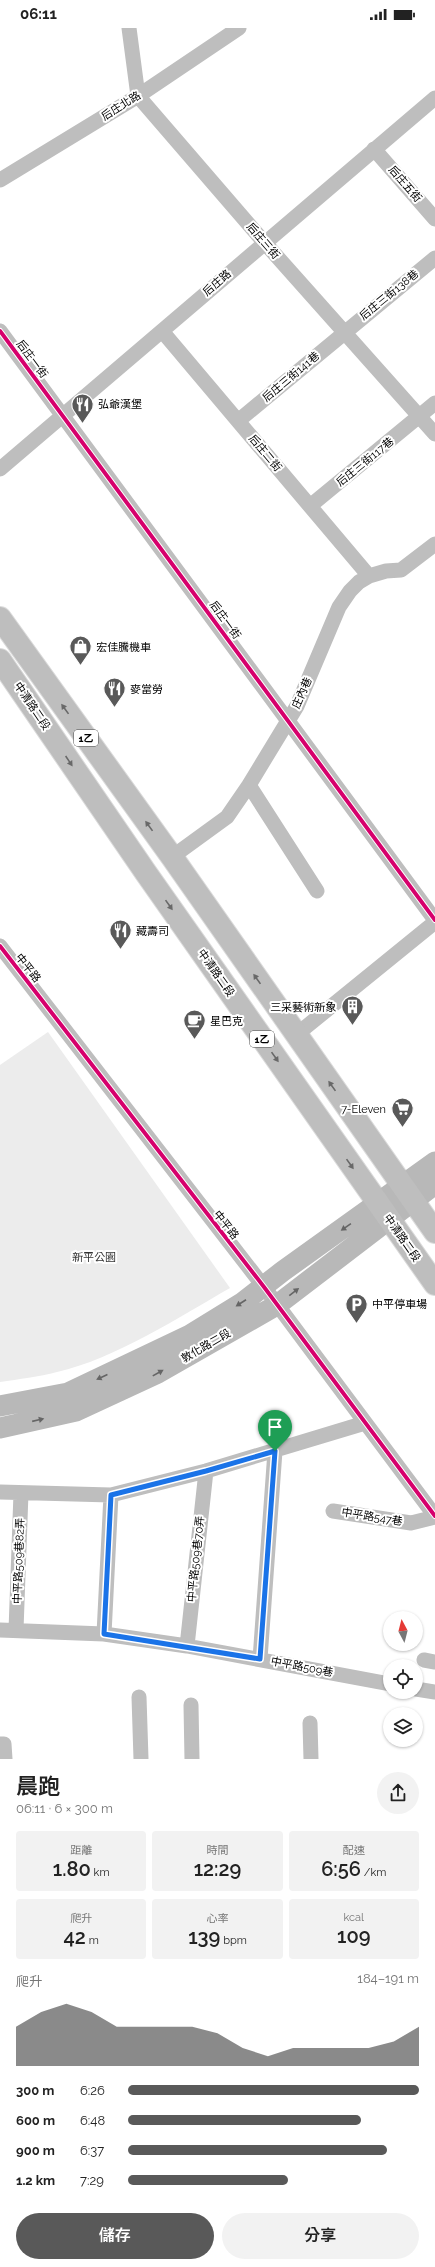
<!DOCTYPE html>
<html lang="zh-TW">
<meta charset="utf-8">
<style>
:root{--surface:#fff;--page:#f2f2f2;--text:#222;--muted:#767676;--accent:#595959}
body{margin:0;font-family:Raleway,"Noto Sans TC",sans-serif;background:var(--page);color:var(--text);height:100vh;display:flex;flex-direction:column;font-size:15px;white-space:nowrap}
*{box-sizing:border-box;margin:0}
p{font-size:13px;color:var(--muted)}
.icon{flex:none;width:22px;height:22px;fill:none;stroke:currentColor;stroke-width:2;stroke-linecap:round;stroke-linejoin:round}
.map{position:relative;height:1731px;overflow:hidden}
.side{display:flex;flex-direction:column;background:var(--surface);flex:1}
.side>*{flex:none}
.needle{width:26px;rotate:353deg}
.controls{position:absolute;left:383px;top:1583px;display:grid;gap:8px}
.controls a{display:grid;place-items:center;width:40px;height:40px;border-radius:50%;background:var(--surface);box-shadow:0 1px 3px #0004;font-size:20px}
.pin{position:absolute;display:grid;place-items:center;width:34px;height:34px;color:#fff;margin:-41px -17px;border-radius:50% 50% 50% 0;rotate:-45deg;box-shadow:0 0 4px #0007}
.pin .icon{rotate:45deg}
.round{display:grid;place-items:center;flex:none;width:42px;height:42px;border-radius:21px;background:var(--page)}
.overview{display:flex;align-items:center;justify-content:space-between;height:68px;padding:0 16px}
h1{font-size:22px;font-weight:600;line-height:30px}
.stats{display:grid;grid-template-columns:repeat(3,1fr);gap:6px;height:68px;padding:4px 16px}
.stats div{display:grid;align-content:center;border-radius:4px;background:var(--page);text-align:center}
.stats b{font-size:20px;font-weight:600}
.stats small{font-size:11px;font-weight:400}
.stats p{font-size:11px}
.chart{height:112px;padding:8px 16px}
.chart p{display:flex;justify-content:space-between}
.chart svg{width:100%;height:72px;margin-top:4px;fill:var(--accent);opacity:.7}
.cta{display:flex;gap:8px;margin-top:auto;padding:8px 16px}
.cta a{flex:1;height:46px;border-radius:24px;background:var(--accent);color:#fff;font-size:16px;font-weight:600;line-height:46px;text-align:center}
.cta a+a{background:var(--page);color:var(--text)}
ul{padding:0 16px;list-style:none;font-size:13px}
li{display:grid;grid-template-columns:64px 48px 1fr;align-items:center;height:30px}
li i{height:10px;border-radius:5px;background:var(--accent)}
.status{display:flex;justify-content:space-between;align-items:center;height:28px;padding:0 20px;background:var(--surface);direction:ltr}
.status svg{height:11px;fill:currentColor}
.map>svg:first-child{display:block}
</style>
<div class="status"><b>06:11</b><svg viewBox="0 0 49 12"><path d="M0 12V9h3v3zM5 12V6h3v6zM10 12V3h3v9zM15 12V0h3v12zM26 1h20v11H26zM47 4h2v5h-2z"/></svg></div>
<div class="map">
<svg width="435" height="1731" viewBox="0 0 435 1731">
<rect width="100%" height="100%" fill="#fff"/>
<path fill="#ececec" d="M48 1004 230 1260C179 1289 115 1331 57 1344 39 1349 19 1351 0 1354V1037Z"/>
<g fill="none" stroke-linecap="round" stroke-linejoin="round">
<defs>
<path id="primary" d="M0 590 172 829 435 1204
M0 632 146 845 435 1256"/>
</defs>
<use href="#primary" stroke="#dbdbdb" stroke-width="24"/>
<path stroke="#bebebe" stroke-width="15" d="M129 0 138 68 264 214 435 406
M374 121 435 191
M0 152 138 68 239 0
M0 303 435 892
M162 303 369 548
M238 393 435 230
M0 441 435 70
M310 478 435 375
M249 757 317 863
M172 829 227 789 249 757 297 678 339 579 350 563 359 554 369 548 386 543 401 542 435 516
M0 918 264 1259 435 1488
M296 1007 435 894
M0 1464 111 1467 206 1443 365 1395
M333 1483 411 1495 435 1489
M0 1602 104 1606 187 1618 390 1656
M16 1602 21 1465
M104 1606 111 1467
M187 1618 206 1443
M260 1631 275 1423
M424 1632 435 1634
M416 1661 435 1664
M139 1669 141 1731
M191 1677 192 1731
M310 1695 311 1731
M0 1716H4L5 1731"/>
<path stroke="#b8b8b8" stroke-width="21" d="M0 1378 68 1365 190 1307 242 1275 283 1243 435 1134
M0 1400 76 1383 158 1345 277 1277 435 1156"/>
<use href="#primary" stroke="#bebebe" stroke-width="22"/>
<defs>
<path id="cycleway" d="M0 303 435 892
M0 918 264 1259 435 1488"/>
</defs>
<use href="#cycleway" stroke="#fff" stroke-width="6"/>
<use href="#cycleway" stroke="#d6006c" stroke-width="4"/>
</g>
<defs><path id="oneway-solid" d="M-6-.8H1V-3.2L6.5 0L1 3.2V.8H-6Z"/></defs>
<g fill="#686868">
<use href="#oneway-solid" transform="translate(65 681) rotate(-126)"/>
<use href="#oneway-solid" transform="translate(69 733) rotate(56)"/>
<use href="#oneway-solid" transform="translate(149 798) rotate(-126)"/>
<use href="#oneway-solid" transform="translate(169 877) rotate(55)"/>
<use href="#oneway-solid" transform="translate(257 951) rotate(-125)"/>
<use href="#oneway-solid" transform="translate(275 1029) rotate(55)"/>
<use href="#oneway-solid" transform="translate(332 1058) rotate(-125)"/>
<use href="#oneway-solid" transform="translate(350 1136) rotate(55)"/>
</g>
<g fill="#656565">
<use href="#oneway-solid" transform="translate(346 1199) rotate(145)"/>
<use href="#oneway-solid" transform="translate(294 1264) rotate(-38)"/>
<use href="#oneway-solid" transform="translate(241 1275) rotate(147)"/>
<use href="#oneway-solid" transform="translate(158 1345) rotate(-29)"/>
<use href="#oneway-solid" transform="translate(102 1349) rotate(155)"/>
<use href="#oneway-solid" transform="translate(38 1392) rotate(-13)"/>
</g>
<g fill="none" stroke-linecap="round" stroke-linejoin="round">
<defs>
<path id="route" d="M275 1423 260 1631 104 1606 111 1467 206 1443Z"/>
</defs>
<use href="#route" stroke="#fff" stroke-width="8"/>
<use href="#route" stroke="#1a73e8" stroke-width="5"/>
</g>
<defs>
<symbol id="restaurant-pin" viewBox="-11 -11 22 30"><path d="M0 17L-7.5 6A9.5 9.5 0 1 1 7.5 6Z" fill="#595959" stroke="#fff"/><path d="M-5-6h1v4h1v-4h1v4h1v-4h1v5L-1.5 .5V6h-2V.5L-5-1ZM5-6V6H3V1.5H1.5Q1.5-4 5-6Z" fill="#fff"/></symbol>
<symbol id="shop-pin" viewBox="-11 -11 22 30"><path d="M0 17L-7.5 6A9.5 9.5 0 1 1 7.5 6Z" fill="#595959" stroke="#fff"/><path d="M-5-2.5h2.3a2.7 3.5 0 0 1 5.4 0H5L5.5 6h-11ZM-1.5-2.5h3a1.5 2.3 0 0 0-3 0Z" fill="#fff"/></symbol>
<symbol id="building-pin" viewBox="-11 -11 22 30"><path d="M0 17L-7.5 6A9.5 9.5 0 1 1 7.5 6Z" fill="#595959" stroke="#fff"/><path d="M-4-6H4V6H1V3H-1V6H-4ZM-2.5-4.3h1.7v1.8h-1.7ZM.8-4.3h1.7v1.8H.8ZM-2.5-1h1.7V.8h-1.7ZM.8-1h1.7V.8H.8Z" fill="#fff"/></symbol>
<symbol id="cafe-pin" viewBox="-11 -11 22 30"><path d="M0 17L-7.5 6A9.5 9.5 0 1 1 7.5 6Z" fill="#595959" stroke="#fff"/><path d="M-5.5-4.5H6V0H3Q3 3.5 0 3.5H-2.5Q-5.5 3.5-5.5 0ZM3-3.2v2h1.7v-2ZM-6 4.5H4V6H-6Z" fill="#fff"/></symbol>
<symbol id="supermarket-pin" viewBox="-11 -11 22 30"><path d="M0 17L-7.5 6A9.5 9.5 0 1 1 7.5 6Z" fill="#595959" stroke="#fff"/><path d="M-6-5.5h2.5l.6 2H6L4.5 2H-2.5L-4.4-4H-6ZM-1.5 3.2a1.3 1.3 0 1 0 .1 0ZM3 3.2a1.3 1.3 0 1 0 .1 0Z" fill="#fff"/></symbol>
<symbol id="parking-pin" viewBox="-11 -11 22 30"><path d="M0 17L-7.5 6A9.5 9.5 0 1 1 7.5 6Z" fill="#595959" stroke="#fff"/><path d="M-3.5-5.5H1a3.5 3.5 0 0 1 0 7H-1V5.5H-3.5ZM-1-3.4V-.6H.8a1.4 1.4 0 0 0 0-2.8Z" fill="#fff"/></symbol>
</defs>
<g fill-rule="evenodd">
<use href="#restaurant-pin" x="70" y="364" width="25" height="34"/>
<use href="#shop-pin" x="68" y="606" width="25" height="34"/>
<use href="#restaurant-pin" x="102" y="648" width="25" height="34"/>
<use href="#restaurant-pin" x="108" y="890" width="25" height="34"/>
<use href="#building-pin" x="340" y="966" width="25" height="34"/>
<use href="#cafe-pin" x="182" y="980" width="25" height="34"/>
<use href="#supermarket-pin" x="390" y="1068" width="25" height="34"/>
<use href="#parking-pin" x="344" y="1264" width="25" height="34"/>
</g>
<g text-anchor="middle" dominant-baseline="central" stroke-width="4" stroke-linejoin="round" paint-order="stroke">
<g fill="#fff" stroke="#4c4c4c" stroke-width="1">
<rect x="74" y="702" width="24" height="16" rx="3"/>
<rect x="250" y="1003" width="24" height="16" rx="3"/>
</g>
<g font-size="10" font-weight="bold" fill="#000">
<text x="86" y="710">1乙</text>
<text x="262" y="1011">1乙</text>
</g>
<g font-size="11" fill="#000" stroke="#fff">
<text transform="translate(121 78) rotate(-32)">后庄北路</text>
<text transform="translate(405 156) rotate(49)">后庄五街</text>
<text transform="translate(263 213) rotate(49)">后庄三街</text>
<text transform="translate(217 255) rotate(-41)">后庄路</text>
<text transform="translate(389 267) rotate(-39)">后庄三街138巷</text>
<text transform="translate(32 331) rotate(53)">后庄一街</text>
<text transform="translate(291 349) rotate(-40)">后庄三街141巷</text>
<text transform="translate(265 425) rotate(50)">后庄二街</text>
<text transform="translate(365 434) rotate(-39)">后庄三街117巷</text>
<text transform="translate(225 592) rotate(54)">后庄一街</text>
<text transform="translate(302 665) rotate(-66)">庄內巷</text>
<text transform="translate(32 678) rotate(56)">中清路二段</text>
<text transform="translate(28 940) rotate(52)">中平路</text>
<text transform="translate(216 945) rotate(55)">中清路二段</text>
<text transform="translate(226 1197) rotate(52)">中平路</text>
<text transform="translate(402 1210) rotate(55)">中清路二段</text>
<text transform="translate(206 1318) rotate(-30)">敦化路二段</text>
<text transform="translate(372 1489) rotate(9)">中平路547巷</text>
<text transform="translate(196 1531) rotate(-84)">中平路509巷70弄</text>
<text transform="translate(19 1533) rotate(-88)">中平路509巷82弄</text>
<text transform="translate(302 1639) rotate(11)">中平路509巷</text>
</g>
<g font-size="11" fill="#000" stroke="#fff" text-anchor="start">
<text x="98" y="376">弘爺漢堡</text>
<text x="96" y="619">宏佳騰機車</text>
<text x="130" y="661">麥當勞</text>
<text x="136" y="903">藏壽司</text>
<text x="336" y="979" text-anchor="end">三采藝術新象</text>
<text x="210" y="993">星巴克</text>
<text x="386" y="1081" text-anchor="end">7-Eleven</text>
<text x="372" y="1276">中平停車場</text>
</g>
<g font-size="11" fill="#333" stroke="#fff">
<text x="94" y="1229">新平公園</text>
</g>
</g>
</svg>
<div class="controls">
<a><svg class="needle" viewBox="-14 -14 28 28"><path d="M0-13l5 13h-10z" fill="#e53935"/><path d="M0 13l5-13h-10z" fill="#767676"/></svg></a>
<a><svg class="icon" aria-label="locate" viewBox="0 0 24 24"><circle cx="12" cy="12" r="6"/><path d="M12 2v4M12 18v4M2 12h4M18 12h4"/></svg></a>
<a><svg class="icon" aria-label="layers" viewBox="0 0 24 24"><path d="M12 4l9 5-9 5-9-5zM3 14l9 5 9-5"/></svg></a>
</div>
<div class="pin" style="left:275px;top:1423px;background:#1e9e55"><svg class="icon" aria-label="arrive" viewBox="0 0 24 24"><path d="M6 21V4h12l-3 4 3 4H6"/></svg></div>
</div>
<section class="side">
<div class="overview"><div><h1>晨跑</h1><p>06:11 · 6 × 300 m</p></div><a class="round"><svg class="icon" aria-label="share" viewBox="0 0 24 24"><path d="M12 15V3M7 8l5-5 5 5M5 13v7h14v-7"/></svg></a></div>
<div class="stats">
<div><p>距離</p><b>1.80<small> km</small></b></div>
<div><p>時間</p><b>12:29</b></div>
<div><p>配速</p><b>6:56<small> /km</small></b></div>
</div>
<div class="stats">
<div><p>爬升</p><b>42<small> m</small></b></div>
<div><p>心率</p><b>139<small> bpm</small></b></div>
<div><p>kcal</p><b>109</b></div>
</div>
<div class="chart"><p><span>爬升</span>184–191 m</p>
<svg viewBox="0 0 160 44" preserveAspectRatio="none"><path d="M0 44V20L10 11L20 6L30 11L40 20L50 20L60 20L70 20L80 24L90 33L100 38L110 33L120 33L130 33L140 33L150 29L160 20V44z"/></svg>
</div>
<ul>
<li><b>300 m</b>6:26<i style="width:100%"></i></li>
<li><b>600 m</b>6:48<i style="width:80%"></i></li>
<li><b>900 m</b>6:37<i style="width:89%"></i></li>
<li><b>1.2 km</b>7:29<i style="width:55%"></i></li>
</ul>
<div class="cta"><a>儲存</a><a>分享</a></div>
</section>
